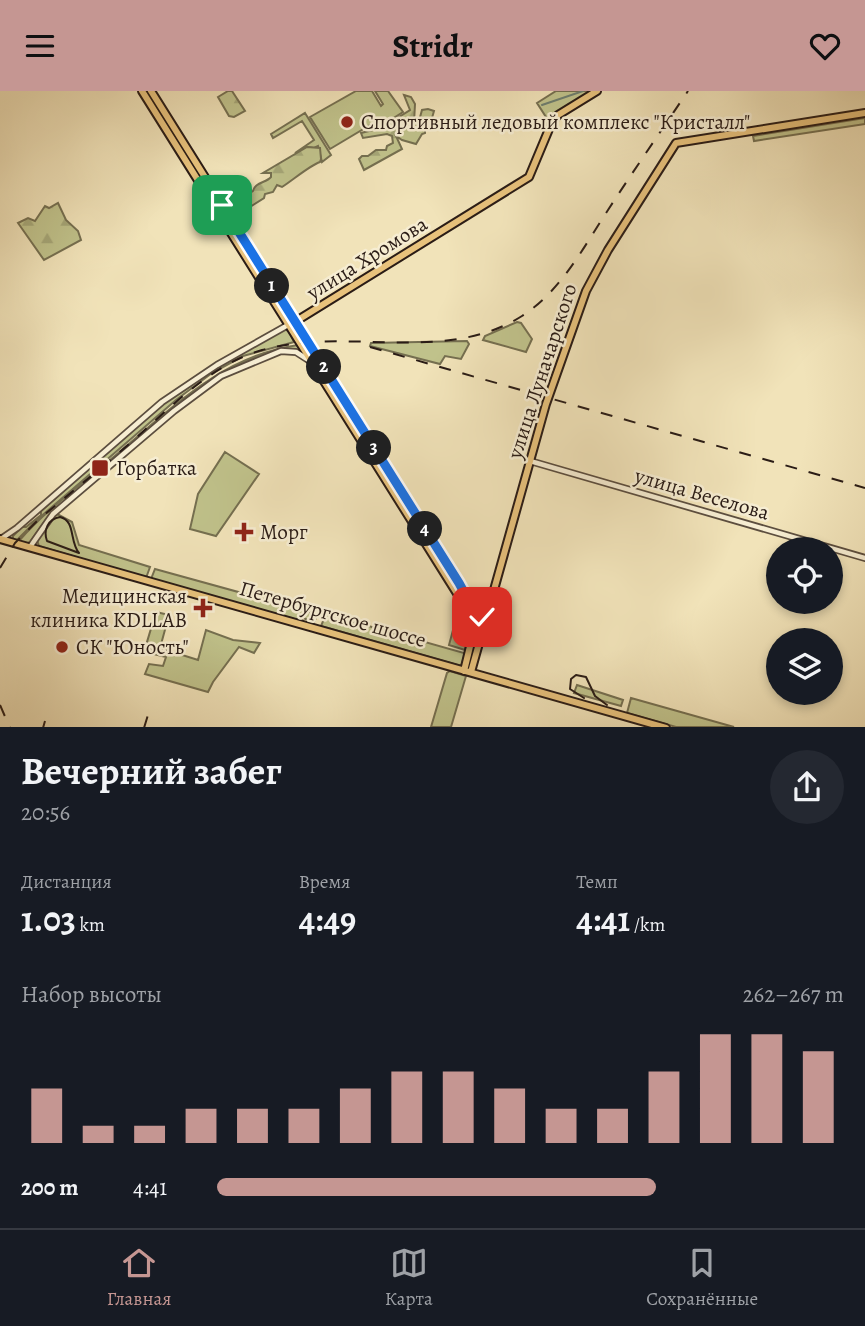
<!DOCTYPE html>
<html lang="ru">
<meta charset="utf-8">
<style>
:root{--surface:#171b24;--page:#242831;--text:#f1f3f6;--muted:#9ea1a6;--line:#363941;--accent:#c59692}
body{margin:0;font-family:Alegreya,serif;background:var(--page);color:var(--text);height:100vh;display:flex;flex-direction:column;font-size:26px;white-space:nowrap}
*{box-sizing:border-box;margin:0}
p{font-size:23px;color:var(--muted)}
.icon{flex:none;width:38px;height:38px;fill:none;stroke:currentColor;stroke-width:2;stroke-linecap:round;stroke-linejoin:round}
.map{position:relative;height:636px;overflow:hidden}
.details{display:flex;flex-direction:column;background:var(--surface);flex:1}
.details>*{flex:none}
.controls{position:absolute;left:766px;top:446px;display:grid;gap:14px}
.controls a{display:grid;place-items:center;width:77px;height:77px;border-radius:50%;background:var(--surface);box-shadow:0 4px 10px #0003;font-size:35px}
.pin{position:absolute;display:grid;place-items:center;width:60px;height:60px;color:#fff;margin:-30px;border-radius:14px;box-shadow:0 4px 10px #0006}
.km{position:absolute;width:35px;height:35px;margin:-18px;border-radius:50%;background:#222;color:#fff;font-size:19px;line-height:35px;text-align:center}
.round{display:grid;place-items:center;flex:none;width:74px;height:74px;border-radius:37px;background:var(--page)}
.summary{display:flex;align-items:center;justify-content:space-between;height:119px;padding:0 21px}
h1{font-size:38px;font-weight:700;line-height:52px}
.stats{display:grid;grid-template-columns:repeat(3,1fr);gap:10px;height:119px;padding:7px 21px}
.stats div{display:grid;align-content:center}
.stats b{font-size:35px;font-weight:700}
.stats small{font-size:19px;font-weight:400}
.stats p{font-size:19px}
.chart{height:196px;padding:14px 21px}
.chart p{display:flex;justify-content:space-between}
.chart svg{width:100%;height:126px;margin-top:7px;stroke:var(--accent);stroke-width:6}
ul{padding:0 21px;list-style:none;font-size:23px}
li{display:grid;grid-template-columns:112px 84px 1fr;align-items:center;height:52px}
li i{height:18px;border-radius:9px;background:var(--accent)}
header{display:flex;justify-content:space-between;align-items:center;height:91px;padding:0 21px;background:var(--accent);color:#111;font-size:32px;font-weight:700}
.menu{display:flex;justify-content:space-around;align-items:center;height:98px;border-top:2px solid var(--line);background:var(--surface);font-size:19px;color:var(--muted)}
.menu a{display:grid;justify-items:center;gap:4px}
.menu .selected{color:var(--accent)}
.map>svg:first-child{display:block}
</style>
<header><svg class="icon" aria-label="menu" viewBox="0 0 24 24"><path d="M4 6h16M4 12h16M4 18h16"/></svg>Stridr<svg class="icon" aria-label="heart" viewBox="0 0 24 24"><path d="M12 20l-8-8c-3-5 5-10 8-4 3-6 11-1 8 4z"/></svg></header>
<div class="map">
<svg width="865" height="637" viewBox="0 0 865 637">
<defs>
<pattern id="forest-firs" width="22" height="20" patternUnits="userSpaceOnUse" patternTransform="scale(1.75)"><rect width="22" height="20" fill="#c0c28b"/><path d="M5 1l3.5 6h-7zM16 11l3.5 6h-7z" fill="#a5a677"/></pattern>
</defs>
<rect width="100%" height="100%" fill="#f1e3b9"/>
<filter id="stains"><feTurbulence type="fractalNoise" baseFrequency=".00286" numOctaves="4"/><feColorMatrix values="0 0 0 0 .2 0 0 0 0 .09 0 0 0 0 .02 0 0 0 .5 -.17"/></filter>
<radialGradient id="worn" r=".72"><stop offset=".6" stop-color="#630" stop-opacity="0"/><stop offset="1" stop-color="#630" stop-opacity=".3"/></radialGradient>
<path fill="#c0c28b" stroke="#756f50" stroke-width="2" d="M356 0H372L381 15 383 13 375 0H388L403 21 392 28 372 33 330 58 310 26Z
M556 0H592L548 29 537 12Z
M305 22 331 64 322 71 318 55 314 57 307 56 295 62 314 49 302 30 273 47 271 43Z
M865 27V33L754 50 753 45Z
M517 231 521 232 532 248 526 261 483 249 485 245Z
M284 238 289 240 294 251 243 265 212 282 176 309 38 428 16 450 13 449V445L22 436H26L41 424V420L163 312 203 284Z
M467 250 469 253 461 268 445 265 440 273 370 255 371 252Z
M298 254 303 263C298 261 293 257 287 258 266 259 225 280 207 292L50 423 30 451 26 453 18 451C45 420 79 395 110 369 168 321 220 265 298 254Z
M225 361 259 383 216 445 190 438 198 403Z
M57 423 72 431 79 454 150 476 146 487 39 455 37 449Z
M155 478 318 523 314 531 303 527 301 530 151 488Z
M460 513C470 530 470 540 465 559L449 554Z
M156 521 169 524 160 557 198 569 206 539 233 549 260 552 254 562 239 556 213 591 208 601 145 583 149 573 163 575 166 566 153 563 147 551Z
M326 523 464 562 465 564 461 575 321 535Z
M450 580 466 585 451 636H431L447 582Z
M577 594 623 609 621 615 574 602Z
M631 607 734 636H676L627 622Z"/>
<path fill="url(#forest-firs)" stroke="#756f50" stroke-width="2" d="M228 0H232L245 20 234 26 229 25 218 6Z
M404 4 411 6 415 13 414 32 419 30 422 19 428 18 434 20 430 34 425 36V42L422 43 416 53 402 49 396 45 402 58 364 79 359 68 362 65H368L376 59H386L387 55 393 52 392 45 387 43 363 47 361 42 381 37 410 19Z
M307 56 320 57 321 68 320 71C309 75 293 89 282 96L277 94 273 101 265 103 264 107 236 125 230 116 253 100C255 91 266 92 271 86V82H263Z
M58 112 66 129 78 140 81 149 44 169 18 132 28 127 35 130 45 115 49 117Z"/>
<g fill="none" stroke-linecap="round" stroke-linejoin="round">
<path stroke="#6e7e6f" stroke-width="2" d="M542 14 583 0"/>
<defs>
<path id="minor" d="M530 370 865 467
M1 448 17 437 162 311 217 274 288 234
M30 456 53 423 174 320 221 285 281 260 296 261 310 270"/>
<path id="major" d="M142 0 468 520 474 539 464 580
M151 0 459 492 475 517 481 539
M293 232 529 86 552 31 558 24 597 0
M0 448 666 637
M471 581 546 313 586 200 608 159 676 52 865 22"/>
</defs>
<use href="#minor" stroke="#5c4e3f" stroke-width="8"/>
<use href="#major" stroke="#2a1c16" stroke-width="10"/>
<use href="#minor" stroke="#f6edd2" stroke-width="4.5"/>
<use href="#major" stroke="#e8c27c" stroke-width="6"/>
<path stroke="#2a1c16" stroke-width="2" d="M60 426C76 430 69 450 79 462L47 450C43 439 48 428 60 426Z
M584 607 570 598 571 588 576 584 586 586 595 605 607 614"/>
<path stroke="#2a1c16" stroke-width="2" stroke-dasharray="12 12" stroke-linecap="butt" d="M370 256 865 397
M0 477 15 452 39 428C72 401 105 374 137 346 174 313 213 273 262 259 347 235 444 274 522 225 561 200 583 157 608 119 634 79 661 40 688 0
M0 614 10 637
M43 637 45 630
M144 637 151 614"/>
</g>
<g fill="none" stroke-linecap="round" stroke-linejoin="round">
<defs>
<path id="route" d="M222 114 459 492 478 527 482 526"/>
</defs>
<use href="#route" stroke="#fff" stroke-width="14"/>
<use href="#route" stroke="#1a73e8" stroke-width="9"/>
</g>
<g fill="#8f2418" stroke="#f6edd2" stroke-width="2.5">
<circle cx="347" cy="31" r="7"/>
<rect x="91" y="368" width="18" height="18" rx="3.5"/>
<path d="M240.5 430.5h7v7h7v7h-7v7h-7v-7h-7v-7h7z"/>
<path d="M199.5 506.5h7v7h7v7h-7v7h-7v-7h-7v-7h7z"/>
<circle cx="62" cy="556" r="7"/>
</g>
<g text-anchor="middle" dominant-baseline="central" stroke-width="5" stroke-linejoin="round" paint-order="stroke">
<g font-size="21" fill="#2a1c16" stroke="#f6edd2" text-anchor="start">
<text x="361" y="31">Спортивный ледовый комплекс "Кристалл"</text>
<text x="116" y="377">Горбатка</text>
<text x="260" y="441">Морг</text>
<text x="187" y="505" text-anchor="end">Медицинская<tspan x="187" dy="24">клиника KDLLAB</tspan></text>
<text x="76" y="556">СК "Юность"</text>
</g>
<g font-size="21" fill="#2a1c16" stroke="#f6edd2">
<text transform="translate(367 167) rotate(-32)">улица Хромова</text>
<text transform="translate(542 280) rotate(-72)">улица Луначарского</text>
<text transform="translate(702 403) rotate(16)">улица Веселова</text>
<text transform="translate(333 523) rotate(16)">Петербургское шоссе</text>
</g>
</g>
<rect width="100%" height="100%" filter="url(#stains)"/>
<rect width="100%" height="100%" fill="url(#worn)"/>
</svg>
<div class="controls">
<a><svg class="icon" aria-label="locate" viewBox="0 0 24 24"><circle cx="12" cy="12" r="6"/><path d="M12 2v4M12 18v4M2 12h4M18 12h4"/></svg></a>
<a><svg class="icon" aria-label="layers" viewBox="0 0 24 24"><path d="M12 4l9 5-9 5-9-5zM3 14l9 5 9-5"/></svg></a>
</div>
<div class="pin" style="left:222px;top:114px;background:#1e9e55"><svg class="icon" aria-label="arrive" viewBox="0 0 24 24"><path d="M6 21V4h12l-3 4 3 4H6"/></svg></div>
<div class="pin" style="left:482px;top:526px;background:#d93025"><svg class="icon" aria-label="check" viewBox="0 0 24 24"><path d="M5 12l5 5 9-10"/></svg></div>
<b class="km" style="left:272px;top:195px">1</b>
<b class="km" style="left:324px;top:276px">2</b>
<b class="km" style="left:374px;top:357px">3</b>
<b class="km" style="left:425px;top:438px">4</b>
</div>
<section class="details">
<div class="summary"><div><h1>Вечерний забег</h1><p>20:56</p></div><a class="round"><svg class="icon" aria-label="share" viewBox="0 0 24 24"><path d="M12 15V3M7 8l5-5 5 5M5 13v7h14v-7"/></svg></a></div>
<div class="stats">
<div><p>Дистанция</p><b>1.03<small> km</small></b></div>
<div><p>Время</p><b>4:49</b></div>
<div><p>Темп</p><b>4:41<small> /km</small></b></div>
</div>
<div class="chart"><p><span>Набор высоты</span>262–267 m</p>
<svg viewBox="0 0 160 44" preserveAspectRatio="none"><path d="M5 44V25M15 44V38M25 44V38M35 44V32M45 44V32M55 44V32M65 44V25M75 44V19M85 44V19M95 44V25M105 44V32M115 44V32M125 44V19M135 44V6M145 44V6M155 44V12"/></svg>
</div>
<ul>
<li><b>200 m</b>4:41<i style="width:70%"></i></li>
</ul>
</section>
<nav class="menu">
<a class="selected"><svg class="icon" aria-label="home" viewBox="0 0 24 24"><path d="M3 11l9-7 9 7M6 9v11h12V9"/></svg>Главная</a>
<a><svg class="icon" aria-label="map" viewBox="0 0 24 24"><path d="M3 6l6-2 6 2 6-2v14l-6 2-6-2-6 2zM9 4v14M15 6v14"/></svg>Карта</a>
<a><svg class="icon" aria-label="saved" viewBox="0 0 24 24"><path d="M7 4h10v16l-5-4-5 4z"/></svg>Сохранённые</a>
</nav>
